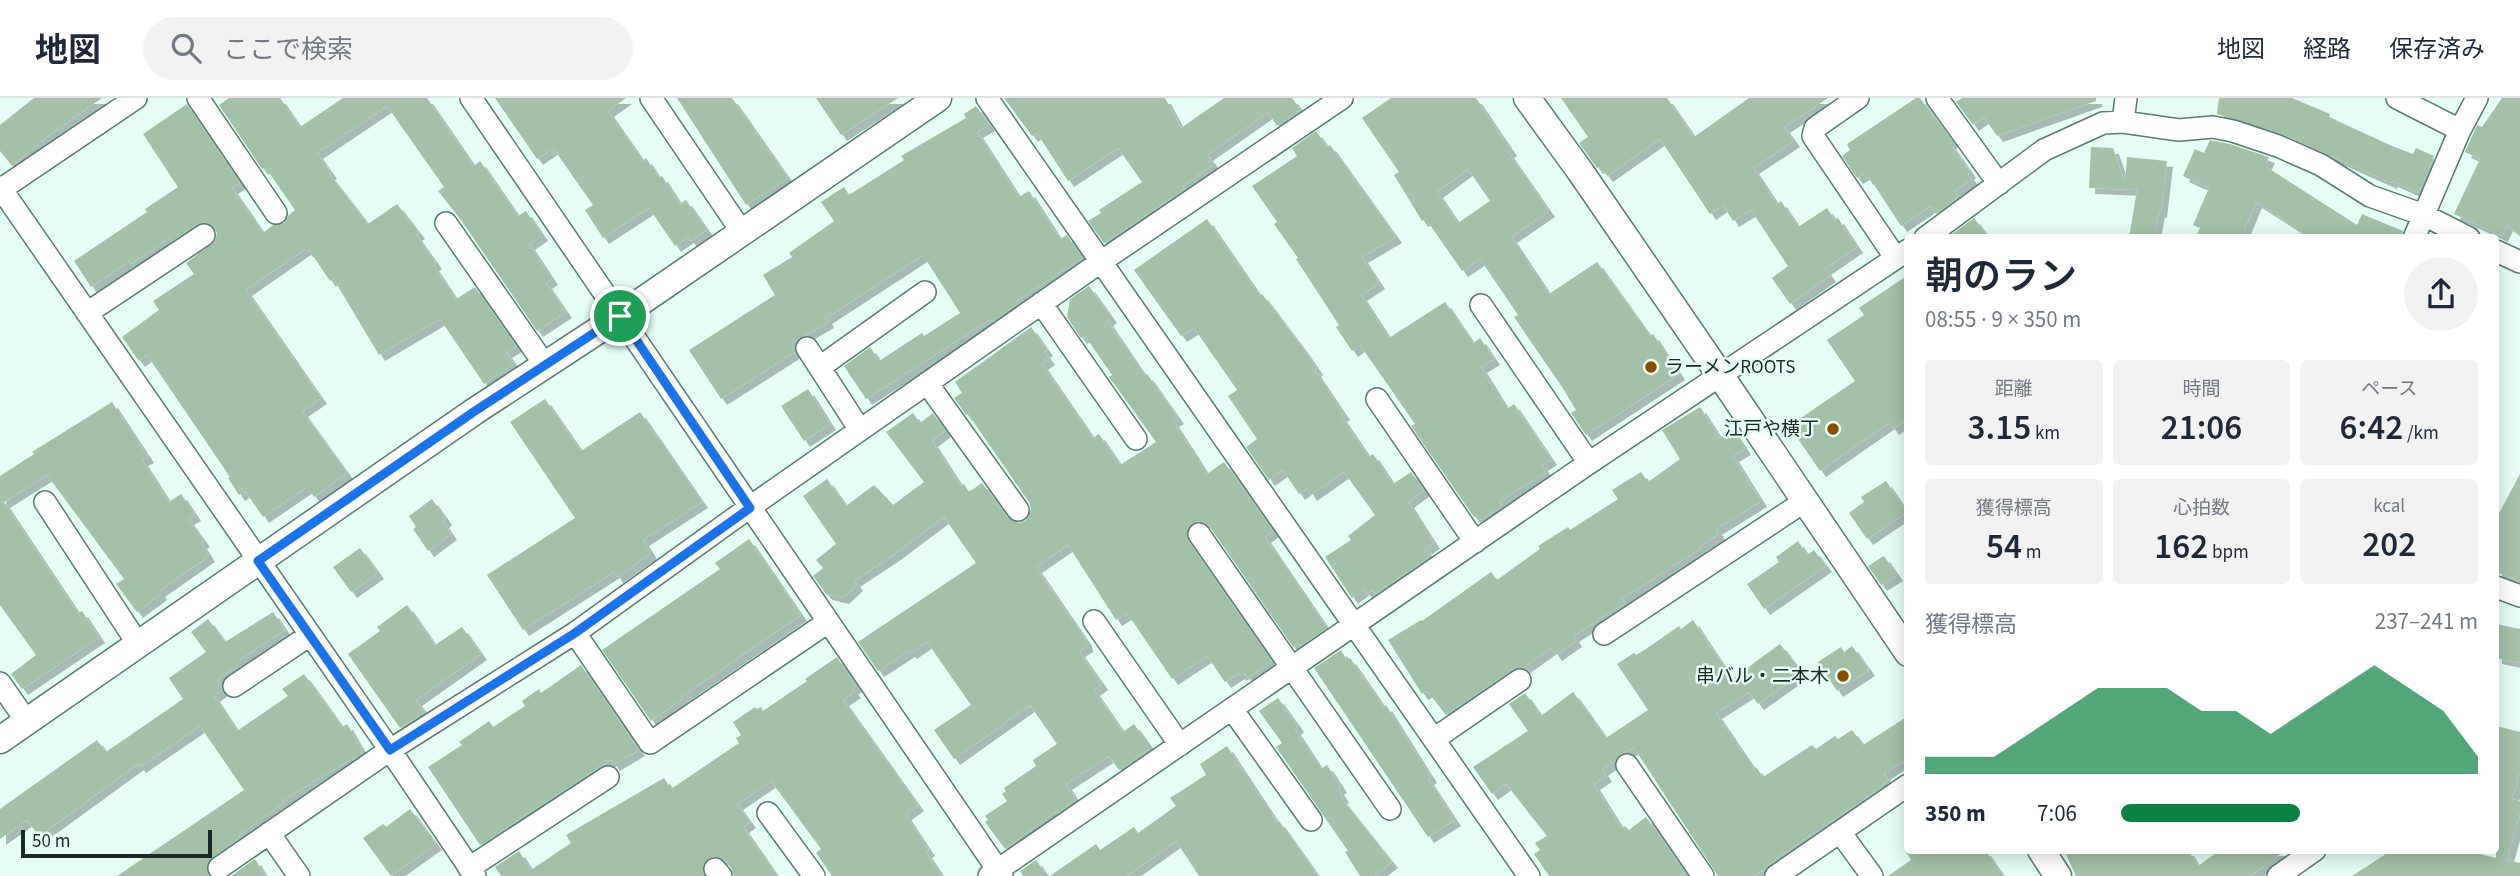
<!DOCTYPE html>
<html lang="ja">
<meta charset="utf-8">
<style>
:root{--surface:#fff;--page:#f2f2f3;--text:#1f2937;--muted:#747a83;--line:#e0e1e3;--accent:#0b8043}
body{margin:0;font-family:"Source Sans 3","Noto Sans JP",sans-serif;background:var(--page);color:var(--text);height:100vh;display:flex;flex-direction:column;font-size:26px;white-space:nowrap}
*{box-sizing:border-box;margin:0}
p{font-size:23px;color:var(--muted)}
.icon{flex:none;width:38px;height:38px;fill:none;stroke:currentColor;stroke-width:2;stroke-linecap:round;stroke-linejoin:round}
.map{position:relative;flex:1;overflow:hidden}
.panel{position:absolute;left:1904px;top:136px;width:595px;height:620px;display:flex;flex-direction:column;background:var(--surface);border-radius:7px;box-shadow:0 4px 18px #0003}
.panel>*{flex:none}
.scale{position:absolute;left:21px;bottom:18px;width:191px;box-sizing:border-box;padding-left:7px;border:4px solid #192923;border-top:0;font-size:19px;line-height:24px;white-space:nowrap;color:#192923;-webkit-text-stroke:5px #e5fef5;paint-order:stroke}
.pin{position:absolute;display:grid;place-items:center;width:60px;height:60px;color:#fff;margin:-30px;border:4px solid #fff;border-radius:50%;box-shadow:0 2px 7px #0007}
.round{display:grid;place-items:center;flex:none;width:74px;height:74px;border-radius:37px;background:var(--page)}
.headline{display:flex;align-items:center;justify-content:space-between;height:119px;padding:0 21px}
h1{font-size:38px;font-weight:600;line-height:52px}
.metrics{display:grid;grid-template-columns:repeat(3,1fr);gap:10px;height:119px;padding:7px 21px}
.metrics div{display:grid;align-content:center;border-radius:7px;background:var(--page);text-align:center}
.metrics b{font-size:35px;font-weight:600}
.metrics small{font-size:19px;font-weight:400}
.metrics p{font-size:19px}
.chart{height:196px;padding:14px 21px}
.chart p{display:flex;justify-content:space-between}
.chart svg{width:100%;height:126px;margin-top:7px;fill:var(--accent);opacity:.7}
ul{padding:0 21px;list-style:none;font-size:23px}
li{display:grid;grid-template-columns:112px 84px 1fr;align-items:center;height:52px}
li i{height:18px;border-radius:9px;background:var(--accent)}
header{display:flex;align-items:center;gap:42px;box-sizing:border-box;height:98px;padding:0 35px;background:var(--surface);border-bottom:2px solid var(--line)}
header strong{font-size:33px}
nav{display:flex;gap:38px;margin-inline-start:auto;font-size:24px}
.search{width:490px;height:63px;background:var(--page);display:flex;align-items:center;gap:18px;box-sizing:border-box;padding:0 24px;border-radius:38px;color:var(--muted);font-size:26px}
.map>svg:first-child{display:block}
</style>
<header>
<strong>地図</strong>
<div class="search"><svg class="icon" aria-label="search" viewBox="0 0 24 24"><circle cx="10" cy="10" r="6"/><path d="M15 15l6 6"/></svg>ここで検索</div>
<nav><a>地図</a><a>経路</a><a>保存済み</a></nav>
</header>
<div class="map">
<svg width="2520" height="778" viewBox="0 0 2520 778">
<defs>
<filter id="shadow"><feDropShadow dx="6" dy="6" stdDeviation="0" flood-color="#0004"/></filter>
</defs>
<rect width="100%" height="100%" fill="#e5fef5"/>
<path fill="#a3c1a8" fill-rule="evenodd" filter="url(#shadow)" d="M34 0H102L53 34 12 68 0 53V27Z
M229 0H280L300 29 343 0H427L474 68 480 63 518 118 526 113 542 137 529 146 552 181 546 185 566 214 537 233 461 122 438 93 444 89 387 8 317 55 331 75 329 76 368 126 397 106 419 135 416 137 436 165 433 167 456 201 475 189 516 248 506 254 514 266 484 286 440 221 379 257 333 180 330 183 309 152 307 153 305 151 246 192 321 300 302 313 347 375 314 399 307 389 263 419 245 393 239 397 228 380 230 379 147 257 139 263 122 239 159 212 153 203 194 176 186 165 215 143 217 135 214 129 204 124 197 126 172 143 169 140 131 166 130 163 91 189 74 163 147 114 145 111 178 89 143 36 187 6 240 85 232 90 263 135 273 127 284 125 289 117 295 112 265 69 262 71 219 7Z
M495 0H626L608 13 643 63 646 60 659 80 662 78 680 106 686 102 707 132 691 143 688 139 675 148 649 110 603 140 585 112 593 107 553 50 537 61Z
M677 0H732L788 80 746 107Z
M816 0H898L841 37Z
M1004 0H1165L1181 30 1224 0H1292L1301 12 1277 28 1268 14 1207 57 1214 66 1183 88 1185 91 1104 145 1088 123 1101 115 1099 112 1142 84 1118 50 1068 83 1037 35 1032 38Z
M1391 0H1476L1511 52 1508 54 1549 113 1511 139 1549 196 1597 164 1650 238 1653 236 1679 276 1586 337 1571 315 1576 312 1562 289 1514 219 1518 217 1480 161 1462 173 1426 121 1422 123 1394 77 1399 74 1362 20ZM1468 71 1490 103 1458 125 1437 94Z
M1561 0H1667L1694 39 1749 0H1828L1784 29 1794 43 1753 70 1777 106 1781 103 1798 129 1827 110 1835 122 1838 120 1857 149 1825 171 1830 178 1790 206 1772 180 1788 168 1751 112 1733 123 1723 107 1710 116 1660 41 1607 78 1600 69 1597 70 1579 45 1588 39Z
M1916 0H1920L1952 43 1950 45 1970 74 1968 76 1972 81 1954 93 1958 99 1936 116 1931 108 1901 128 1869 79 1867 81 1864 76 1857 80 1842 58 1850 52 1847 46Z
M1962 0H2096V3L1997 38 1984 19 1973 27 1956 4Z
M2219 0H2292L2330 16 2329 19 2392 48 2413 56 2416 50 2434 58 2419 95 2392 83 2391 85 2282 36 2217 16Z
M2502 0H2520V137L2507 127 2502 138 2454 116 2480 61 2465 54 2477 27 2482 29Z
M976 8 989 27 977 34 1019 99 1029 93 1060 141 1067 137 1082 160 1017 203 1018 205 992 224 991 221 866 301 844 268 870 249 879 263 922 235 924 238 960 215 923 157 826 220 828 224 792 245 795 254 721 301 689 252 775 197 763 177 792 159 789 155 834 123 821 104 844 89 849 97 904 62 901 58 966 20 964 16Z
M1316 33 1327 49 1330 47 1396 139 1362 159 1379 185 1361 197 1389 240 1445 204 1473 245 1480 240 1494 261 1481 269 1507 311 1514 306 1551 361 1542 367 1546 374 1500 403 1502 407 1481 422 1477 417 1474 419 1411 328 1415 326 1360 247 1352 253 1336 229 1339 227 1296 161 1298 160 1274 126 1277 124 1252 88 1297 58 1292 50Z
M2210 42 2230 46 2269 59 2265 68 2357 127 2362 116 2403 133 2401 140H2312L2256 104 2241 140H2195L2200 130 2193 127 2209 90 2183 78 2195 51 2204 55Z
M2091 49 2113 50 2125 85 2127 59 2167 63 2161 114 2159 113 2154 140H2129L2137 92 2089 90Z
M1974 120 1989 140H1952L1951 137Z
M1207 121 1260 198 1262 196 1305 253 1317 271 1315 273 1344 316 1341 318 1369 359 1373 356 1393 386 1411 374 1424 392 1408 404 1434 445 1425 451 1430 458 1375 496 1372 492 1367 496 1364 491 1352 500 1325 459 1351 442 1348 438 1375 417 1344 374 1311 397 1307 390 1299 396 1283 372 1269 382 1246 349 1257 341 1228 298 1237 292 1194 230 1181 238 1134 172Z
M1908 177V321L1893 331 1889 325 1820 373 1789 328 1855 283 1827 242 1864 217 1859 210Z
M1089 188 1111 219 1107 222 1145 278 1147 276 1178 320 1173 323 1207 376 1224 364 1273 433 1265 439 1327 530 1300 548 1298 545 1293 549 1210 429 1204 424 1197 423 1187 431 1188 443 1272 563 1248 580 1244 575 1240 577 1239 575 1225 584 1207 558 1172 581 1127 515 1116 522 1068 447 1036 469 1086 542 1087 548 1079 553 1102 586 1094 592 1123 634 1134 626 1148 646 1146 648 1149 651 1119 672 1109 658 1066 686 1076 702 1056 716 1055 714 1005 751 985 724 988 722 985 718 1007 703 1002 696 1006 693 1004 690 1036 668 1033 662 1057 646 1030 607 954 661 934 632 971 607 927 544 911 555 909 553 878 573 858 544 976 465 944 419 892 458 854 483 857 487 843 500 826 496 813 478 823 470 816 462 836 446 803 398 827 381 846 408 874 387 893 407 924 384 886 334 913 315 920 325 933 315 945 333 932 343 961 388 964 386 969 394 982 385 1008 420 1019 425 1026 422 1031 411 1029 404 968 316 966 317 954 300 962 295 955 284 1031 229 1047 252 1044 254 1049 261 1042 266 1093 340 1099 336 1120 367 1156 344 1109 279 1112 277 1085 238 1081 240 1067 219 1070 201Z
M808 291 830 326 804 343 781 308Z
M545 301 581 353 640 314 702 404 643 442 651 455 617 479 614 474 523 532 487 477 575 420 510 324Z
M112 304 148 359 142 362 169 404 181 396 195 417 188 421 204 443 201 445 209 458 159 493 161 496 137 514 116 486 124 481 47 377 4 404 78 515 82 513 99 539 22 591 11 576 36 557 0 507V378L34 356 32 354Z
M1700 309 1720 340 1733 332 1745 351 1733 358 1761 403 1716 431 1719 436 1700 448 1701 450 1622 501 1625 505 1573 538 1576 543 1556 557 1551 550 1523 570 1513 571 1446 617 1427 593 1422 596 1388 542 1421 522 1422 523 1491 474 1497 482 1540 451 1538 448 1568 429 1570 432 1618 401 1612 392 1641 374 1648 384 1680 361 1662 332Z
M2520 376V483L2496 474V421Z
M1886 383 1907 414 1867 441 1849 415 1864 404 1861 399Z
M432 401 446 421 443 424 451 436 428 453 413 431 416 429 409 418Z
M749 441 801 517 681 599 682 601 651 623 602 552 720 471 715 465Z
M1798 443 1807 457 1814 452 1826 468 1764 511 1747 486 1779 464 1776 459Z
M360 450 378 475 351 494 333 469Z
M1884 458 1897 477 1881 487 1868 468Z
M407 507 435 547 462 529 481 556 416 602 425 614 400 630 348 556 380 533 377 529Z
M273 514 285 532 236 564 238 568 217 582 222 592 214 598 237 633 288 598 282 591 304 576 342 629 347 626 363 654 282 703 284 705 239 737 240 739 208 764 206 772 209 778H117L244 692 200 628 140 669 138 666 39 738 27 722 0 741V711L97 642 106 654 183 601 169 580 206 554 191 534 208 521 225 544Z
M1693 522 1732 581 1780 546 1802 575 1758 606 1749 594 1716 615 1754 671 1756 669 1763 679 1812 647 1816 651 1835 638 1838 641 1852 632 1863 647 1908 618V660L1884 676 1888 682 1881 688 1882 689 1775 761 1776 762 1754 778H1718L1634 650 1620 656 1615 663 1602 672 1606 678 1594 686 1622 731 1625 728 1629 732 1646 719 1685 774 1680 778H1549L1534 756 1540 752 1535 745 1547 738 1506 686 1492 696 1473 669 1528 633 1509 606 1525 595 1541 618 1573 594 1606 640 1648 612 1617 566 1634 555 1636 557 1646 551 1679 528 1681 531Z
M2496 526 2520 531V565L2496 560Z
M1852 548 1869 572 1837 593 1818 564 1841 549 1844 554Z
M1341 552 1347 562 1350 560 1384 609 1386 607 1431 679 1428 681 1455 722 1428 739 1314 570Z
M837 559 856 588 852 591 855 594 843 602 918 707 906 716 907 719 929 752 926 754 942 778H832L816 755 821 751 771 683 737 706 750 724 743 729 777 778H734L731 770 725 762 713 758 703 766 704 778H501L495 769 519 753 531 772 571 745 566 737 664 680 671 691 739 645 736 640 741 637 733 624 755 609 756 611 761 609 763 613 807 583 805 581Z
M581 567 639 652 614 667 611 662 601 668 480 747 428 669 462 647 459 644 489 623 493 629 525 608 522 603 539 591 541 595Z
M1278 600 1298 628 1295 631 1321 671 1327 667 1341 689 1338 691 1343 699 1341 700 1392 764 1374 778H1360L1345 754 1348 753 1276 649 1282 645 1259 613Z
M2496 628 2520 634V674L2512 701 2520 703V715L2507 762 2520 765V778H2352L2392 752H2463L2496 760Z
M1227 648 1277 724 1279 723 1318 778H1199L1176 743 1127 778H1050L1096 746 1100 752 1134 729 1138 735 1176 708 1170 700 1206 677 1200 666Z
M410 711 436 746 391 778 363 740 383 726 386 729Z
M1905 752H1985L2003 778H1888L1911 762Z
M2064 752H2188L2198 768 2220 752H2286L2250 778H2076Z
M255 761 265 778H231Z
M1036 762 1047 778H1023L1020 773Z"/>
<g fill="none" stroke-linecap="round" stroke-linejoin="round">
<defs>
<path id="minor" d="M198 0 276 115
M471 0 1002 778
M651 0 742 134
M987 0 1529 778
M1858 0 1815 30 1813 38 1895 159
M1937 0 1999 86
M2397 0 2460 32
M2123 24 2126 0
M0 89 390 652 219 770
M0 92 136 0
M446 125 545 267
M1925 140 2044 52 2103 25 2123 24 2179 32 2213 29 2233 33 2278 48 2321 67 2370 98 2424 117 2469 140
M2414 140 2460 32 2477 0
M2496 153 2520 164
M1041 205 1136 341
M1481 207 1589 365
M87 215 204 137
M807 250 860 332
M820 269 925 194
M927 285 1018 412
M1377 301 1475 444
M45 404 138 546
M1199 436 1390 711
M2496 489 2520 498
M1094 523 1180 647
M575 535 650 645 828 524
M1604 536 1805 403
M0 585 27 624
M234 588 310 537
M1232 611 1311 722
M1434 641 1520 582
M1627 667 1703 778
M768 715 814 778
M1840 734 1872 778
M269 735 299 778
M469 770 608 679
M715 771 721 778
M475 778 390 652 575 535 750 409 1102 163 1342 0
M989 778 1589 365 1908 152
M1776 778 1908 687
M2278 778 2315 752"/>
<path id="tertiary" d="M1527 0 1580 73 1720 277 1908 555
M0 642 475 313 620 218 938 0
M2041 752 2058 778"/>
</defs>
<use href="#minor" stroke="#577c70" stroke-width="24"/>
<use href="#tertiary" stroke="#577c70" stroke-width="29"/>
<use href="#minor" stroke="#fff" stroke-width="21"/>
<use href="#tertiary" stroke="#fff" stroke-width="26"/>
</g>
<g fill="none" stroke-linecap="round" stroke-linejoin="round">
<defs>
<path id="route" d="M620 218 750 410 575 535 390 652 258 463 475 313Z"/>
</defs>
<use href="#route" stroke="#fff" stroke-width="14"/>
<use href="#route" stroke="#1a73e8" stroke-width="9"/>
</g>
<g fill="#874f01" stroke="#e5fef5" stroke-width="2.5">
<circle cx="1651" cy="269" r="7"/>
<circle cx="1833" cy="331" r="7"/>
<circle cx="1843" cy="578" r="7"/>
</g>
<g text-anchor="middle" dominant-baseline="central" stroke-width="5" stroke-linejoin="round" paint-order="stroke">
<g font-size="19" fill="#192923" stroke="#e5fef5" text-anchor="end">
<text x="1665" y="269" text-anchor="start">ラーメンROOTS</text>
<text x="1819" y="331">江戸や横丁</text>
<text x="1829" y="578">串バル・二本木</text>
</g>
</g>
</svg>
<div class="scale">50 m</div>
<div class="pin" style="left:620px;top:218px;background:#1e9e55"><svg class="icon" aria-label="arrive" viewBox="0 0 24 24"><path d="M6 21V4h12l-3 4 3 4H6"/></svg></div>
<section class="panel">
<div class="headline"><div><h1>朝のラン</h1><p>08:55 · 9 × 350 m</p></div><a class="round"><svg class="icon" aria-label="share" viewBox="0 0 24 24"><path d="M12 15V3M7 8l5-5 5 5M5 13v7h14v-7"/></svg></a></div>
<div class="metrics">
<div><p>距離</p><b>3.15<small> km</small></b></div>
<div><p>時間</p><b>21:06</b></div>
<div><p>ペース</p><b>6:42<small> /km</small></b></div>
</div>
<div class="metrics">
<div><p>獲得標高</p><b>54<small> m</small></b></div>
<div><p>心拍数</p><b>162<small> bpm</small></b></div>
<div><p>kcal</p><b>202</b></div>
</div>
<div class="chart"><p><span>獲得標高</span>237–241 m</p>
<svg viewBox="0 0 160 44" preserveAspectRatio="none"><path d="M0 44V38L10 38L20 38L30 30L40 22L50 14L60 14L70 14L80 22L90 22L100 30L110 22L120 14L130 6L140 14L150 22L160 38V44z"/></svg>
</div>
<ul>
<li><b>350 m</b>7:06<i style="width:50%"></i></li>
</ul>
</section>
</div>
